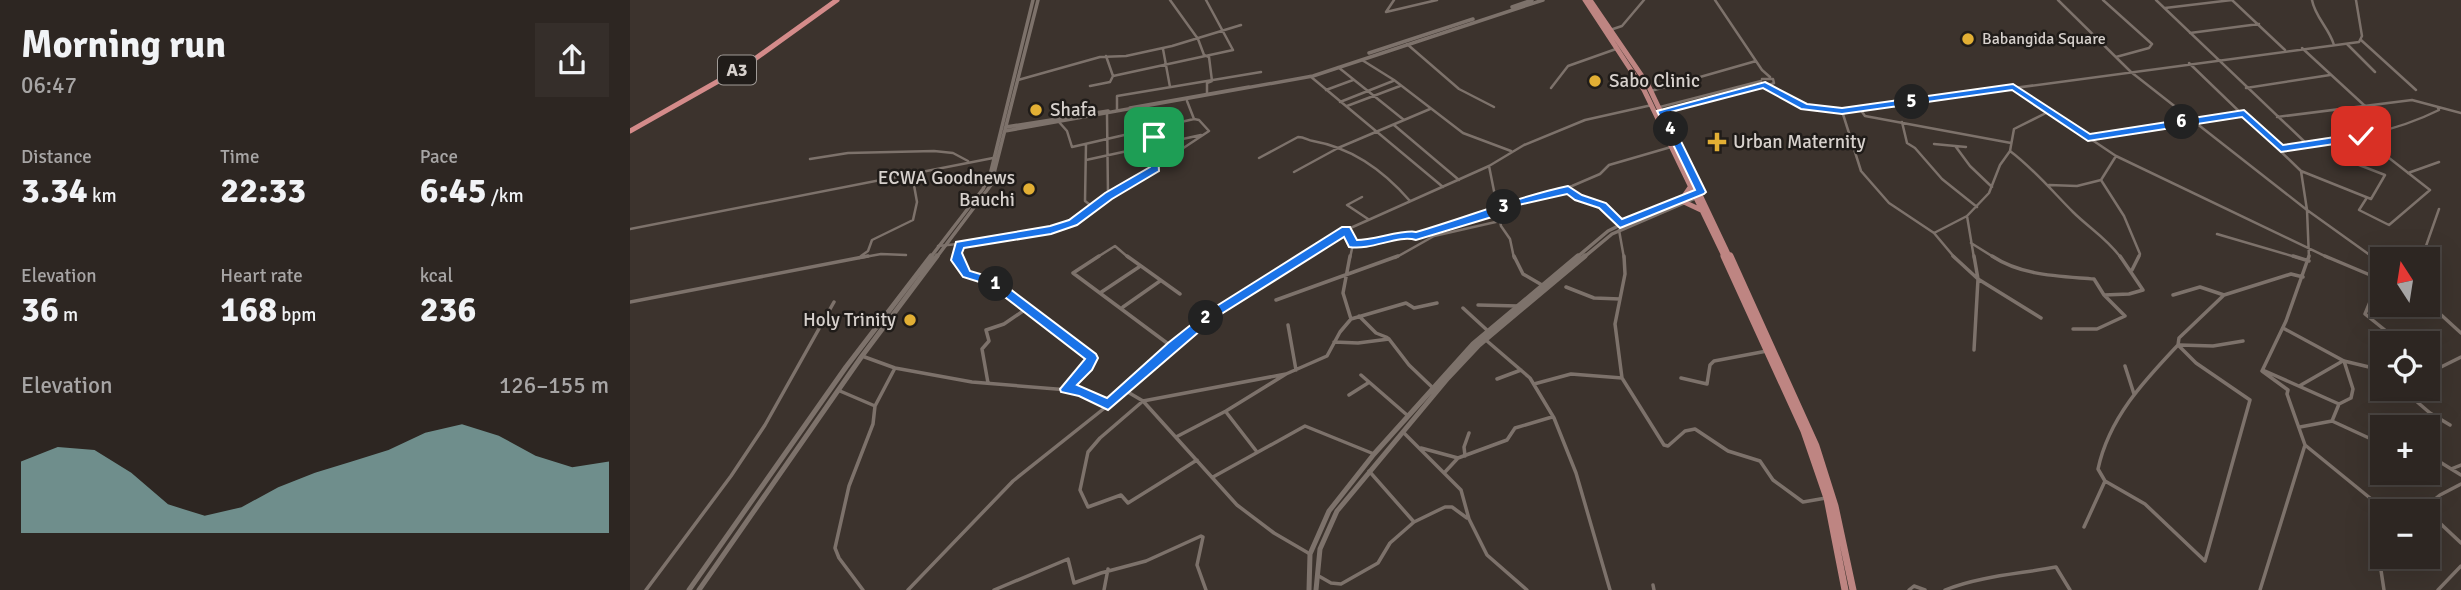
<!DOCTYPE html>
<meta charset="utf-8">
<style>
:root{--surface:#2d2622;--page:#352e2a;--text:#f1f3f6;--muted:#a7a5a5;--line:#484340;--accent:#8bbbb9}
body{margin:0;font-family:Signika,sans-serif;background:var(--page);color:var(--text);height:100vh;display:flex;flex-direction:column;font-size:26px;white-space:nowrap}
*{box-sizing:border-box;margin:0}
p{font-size:23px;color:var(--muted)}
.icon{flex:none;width:38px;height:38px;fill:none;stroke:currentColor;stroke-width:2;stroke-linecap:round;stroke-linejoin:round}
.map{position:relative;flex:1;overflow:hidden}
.drawer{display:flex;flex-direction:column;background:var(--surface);width:630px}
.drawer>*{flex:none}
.needle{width:46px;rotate:348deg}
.buttons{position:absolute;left:1740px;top:247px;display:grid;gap:14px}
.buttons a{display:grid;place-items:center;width:70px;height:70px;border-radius:0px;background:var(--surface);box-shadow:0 7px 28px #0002,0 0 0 2px var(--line);font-size:35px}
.pin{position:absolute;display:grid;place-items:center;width:60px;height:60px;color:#fff;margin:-30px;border-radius:14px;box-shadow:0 4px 10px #0006}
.km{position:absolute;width:35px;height:35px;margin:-18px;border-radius:50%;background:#222;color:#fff;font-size:19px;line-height:35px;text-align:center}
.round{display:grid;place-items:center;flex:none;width:74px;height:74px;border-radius:0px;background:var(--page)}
.overview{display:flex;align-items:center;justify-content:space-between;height:119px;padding:0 21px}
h1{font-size:38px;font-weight:800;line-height:52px}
.metrics{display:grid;grid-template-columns:repeat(3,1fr);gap:10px;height:119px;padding:7px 21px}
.metrics div{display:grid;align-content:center}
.metrics b{font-size:35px;font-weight:800}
.metrics small{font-size:19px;font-weight:400}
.metrics p{font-size:19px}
.chart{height:196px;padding:14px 21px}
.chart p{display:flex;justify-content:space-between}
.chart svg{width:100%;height:126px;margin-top:7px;fill:var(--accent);opacity:.7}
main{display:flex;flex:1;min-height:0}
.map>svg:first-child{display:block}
</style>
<main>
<section class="drawer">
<div class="overview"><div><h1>Morning run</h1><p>06:47</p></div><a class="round"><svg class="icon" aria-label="share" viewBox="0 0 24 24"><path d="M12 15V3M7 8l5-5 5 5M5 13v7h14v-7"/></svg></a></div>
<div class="metrics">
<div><p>Distance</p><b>3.34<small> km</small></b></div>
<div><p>Time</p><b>22:33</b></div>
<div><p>Pace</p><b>6:45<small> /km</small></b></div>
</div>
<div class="metrics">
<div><p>Elevation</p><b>36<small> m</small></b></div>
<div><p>Heart rate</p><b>168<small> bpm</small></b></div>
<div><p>kcal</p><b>236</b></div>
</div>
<div class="chart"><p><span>Elevation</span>126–155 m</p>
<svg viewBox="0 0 160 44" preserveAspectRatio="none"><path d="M0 44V19L10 14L20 15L30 23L40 34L50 38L60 35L70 28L80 23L90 19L100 15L110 9L120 6L130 10L140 17L150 21L160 19V44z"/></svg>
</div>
</section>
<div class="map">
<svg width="1831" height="590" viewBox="0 0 1831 590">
<rect width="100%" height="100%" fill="#3c332d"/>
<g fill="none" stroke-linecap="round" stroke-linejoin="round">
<path stroke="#7d726b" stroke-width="2.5" d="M540 0 568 39 574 55 579 57 582 81 577 83V94
M764 0 756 12 807 0
M1085 0 1132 70 1140 77
M1428 0 1501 72 1677 210 1744 258
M1473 0 1522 44 1519 48 1486 57
M1526 0 1678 145
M1602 0 1655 50
M1682 0C1685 17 1699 28 1704 45
M1535 8 1602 0
M980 30 992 26 1014 0
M1560 33 1629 24
M1731 40 1786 90
M777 44 829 89 864 107
M1717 44 1745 72
M1672 48 1735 106
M533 49 540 87
M476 56 483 76
M732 60 764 80 833 133 881 151
M1559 63 1671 171 1741 199 1755 175 1724 163
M708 67 774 120
M680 76 813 187
M1132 79H1143L1144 83 1139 85
M388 80 470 57 496 56 542 46 611 25
M1135 85 1174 107 1212 111 1729 42 1732 36 1726 0
M460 86 480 82 483 76 603 50 576 0
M921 88 938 66 986 49
M1385 88 1486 156 1699 258
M1616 88 1700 75
M696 90 723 80
M1021 91 1126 61
M710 102 763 81
M717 106 770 86
M1030 107 1131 81
M519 108 525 145V168
M1230 109 1235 116 1381 143
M487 110V96L631 72
M1032 111 1135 85
M1212 111 1231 171 1259 203 1304 233 1325 258
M477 114 478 196
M1647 117 1782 100 1831 113
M429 122 437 131 442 147 564 119
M1272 122 1277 143 1285 148 1312 179 1347 207
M764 125 829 180
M1731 136 1800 190 1759 225 1729 210 1736 199
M1460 137 1614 113
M456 144 455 201 463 207
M1304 144 1336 147
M1326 147 1340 166 1362 187
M1652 149C1706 141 1759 135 1809 110L1808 108
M1380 151C1404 169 1422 191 1443 212 1459 228 1478 239 1491 258
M525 154 553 146
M629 158 668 137C675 137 677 140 683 141 723 148 754 171 780 201
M180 159 218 153 304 151 323 153 338 161
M456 160 571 135
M859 166 871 226 880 239 884 258
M1671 171 1677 210 1679 258
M664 172 708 148 800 109
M1778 173 1809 162
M1471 180 1494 216 1510 254 1508 258
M1419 185 1447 186 1471 180 1486 156
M935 190 973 205 990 224
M732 197 717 205 738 219
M1337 216 1344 258
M0 229 363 158
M989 230 994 258
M716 231 723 244 754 242 780 234 786 236 868 211 880 203 942 186 970 174 979 165 1041 147
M1304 233 1337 216 1359 193 1370 165 1380 151 1384 129 1418 112
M1587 234 1669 258
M1341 243 1365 258
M308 246 357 241 436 226 579 131 569 120 564 119 557 101
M231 256 238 251 242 240 283 220 287 202 282 174
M229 258 251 254 276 255
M327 258 329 245
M466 258 485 246 499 258
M671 258 716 230 859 166 894 145 955 120 1022 105
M720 258 723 244
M765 258 804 236 870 221
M1775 258 1796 246 1809 209"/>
<path stroke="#7d726b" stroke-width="3.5" d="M327 256V260L337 274 363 282 462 358 437 388
M469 256 443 273 541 346
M497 256 550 294
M720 256 713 293 721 319
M884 256 893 274 912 285
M994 256 995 274 985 324 992 378 1034 445 1038 446 1055 431 1065 429 1098 451 1130 461 1143 480 1173 502 1196 498
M1323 256 1348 279 1411 318
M1362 256C1392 276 1429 276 1464 279L1474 295 1495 316 1467 329H1443
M1663 256 1679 261
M1695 256 1752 280
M1741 256 1752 264
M1774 259 1778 256
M1502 270 1509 256
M936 287 964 298 990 299
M1745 290 1735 314 1771 343
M470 293 509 267
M1474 295 1499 294 1513 290 1490 256
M1543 295 1570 287 1594 295
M646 300 768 256
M0 302 238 256
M1797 302 1831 333
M848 305 888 306
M493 307 530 281
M833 308 858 331
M729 316 746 333 756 337
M658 325 666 370
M1653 328 1714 361 1739 367 1752 374
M759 339 779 365 802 387
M857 341 900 378 924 418 946 473 980 590
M704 342 728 343 759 339 756 337
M1548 345 1566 363 1620 400 1575 561
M1550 345 1583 346 1613 341
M1344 350 1348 279 1344 256
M232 356 265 368 342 382 451 391 478 405
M1797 365 1803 371
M1495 366 1504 394
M1632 371 1658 390 1657 394 1675 445 1740 498 1754 590
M1632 371 1656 321 1679 256
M1635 371 1709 404
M1797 374 1831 357
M731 375 777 415
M1051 378 1077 384 1080 365 1084 361 1137 351
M867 379 891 370
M358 383 352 349 359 341 356 330 374 324 396 309
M904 384 941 374 992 378
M1671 385 1711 362
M1771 388 1800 413 1820 425
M210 391 245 406 243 424 219 486 205 548 209 558 233 590
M496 391 513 401 607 505 644 533 680 554
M719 395 738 383
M245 406 265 368
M596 412 627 452
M1702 421 1709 404 1721 398 1723 389 1714 361
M1670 427 1702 421 1752 444
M773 432 831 490 839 519 857 555 897 590
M546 437 596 411 656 374 697 356 710 332 721 319 776 303 784 308 807 303
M791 448 828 458 877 440 885 428 922 417
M1797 454 1831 475
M835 456 834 447 839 433
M567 460 498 503 491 495 458 507 450 490 458 452 470 438 513 401 656 374
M1821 469 1831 465
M739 471 784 522
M815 472 828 458
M583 477 675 426 744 454
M1475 481 1468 469C1479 418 1513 382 1548 345L1549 338 1594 295 1661 274 1673 277
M1790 511 1810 495 1831 484
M1797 511 1831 543
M1454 527 1475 481 1515 504 1575 561
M687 575 701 583 711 584 748 563 760 543 784 522 815 507H822L837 518
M1023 585 1024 590
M16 590 101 476 135 425 204 302
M278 590 383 481 496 391 542 346 586 312 674 256
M364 590 438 559 444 583 471 573 516 561 571 536 573 537 567 565 576 590
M474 590 478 569
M1279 590 1284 586 1295 590
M1315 590C1350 576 1389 574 1426 567L1440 590
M1630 590 1675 445
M1808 590 1831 566"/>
<path stroke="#7d726b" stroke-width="3.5" d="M882 7 902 0
M739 53 843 19
M500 108 619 87
M376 127 478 111
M375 131 683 76 913 0
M300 258 353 189 361 171 403 0
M306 258 361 185 408 0
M946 258 978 231 1025 208 1067 193
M953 258 982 234 1068 197"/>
<path stroke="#7d726b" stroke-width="5" d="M59 590 216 367 301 256
M69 590 232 356 307 256
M679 590 680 554 699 511 744 454 843 344 948 256
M686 590 690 549 707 511 818 378 849 345 955 256"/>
<path stroke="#be8582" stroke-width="5" d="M955 0 1014 90 1095 258
M960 0 1018 85 1100 258
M1052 199 1061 186
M1054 202 1071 210"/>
<path stroke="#be8582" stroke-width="7" d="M1094 256 1174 431 1197 498 1215 590
M1100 256 1186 446 1205 506 1223 590"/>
<path stroke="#d48b8a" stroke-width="5" d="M0 131 115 66 207 0"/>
</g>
<path fill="#1a73e8" stroke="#fff" stroke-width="2" d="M1135 82 1177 104 1212 108 1383 84 1460 134 1614 110 1653 145 1731 133 1736 136 1731 140 1651 152 1612 117 1458 141 1382 90 1212 114 1171 109 1133 88 1037 113 1076 192 1074 194 990 228 969 208 945 200 937 194 884 206 872 214 786 240C768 234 742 251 719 247L714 237 585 318 478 410 449 396 431 392 430 389 455 359 359 285 333 277 321 260 326 242 420 226 439 220 475 193 520 167 519 137 527 135 529 171 482 199 447 225 421 234 334 248 332 253 340 271 367 279 466 354 468 358 462 370 447 385 477 398 538 343 577 312 712 227H720L727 240C743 240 775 229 786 232 838 217 886 197 938 186L952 195 976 203 992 219 1065 190 1027 111Z"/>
<g fill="#e2af34" stroke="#201c19" stroke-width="2.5">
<circle cx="1338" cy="39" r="7"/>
<circle cx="965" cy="81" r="7"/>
<circle cx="406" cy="110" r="7"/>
<path d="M1083.5 131.5h7v7h7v7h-7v7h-7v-7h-7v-7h7z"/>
<circle cx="399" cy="189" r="7"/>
<circle cx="280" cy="320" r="7"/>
</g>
<g text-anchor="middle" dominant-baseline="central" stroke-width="5" stroke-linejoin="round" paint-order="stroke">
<g font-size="16" fill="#d7d1cd" stroke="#201c19" text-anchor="start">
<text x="1352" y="39">Babangida Square</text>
</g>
<rect fill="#201c19" stroke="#a09b97" stroke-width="2" x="88" y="55.5" width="38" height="29" rx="5"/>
<g font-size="18" font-weight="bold" fill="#d7d1cd">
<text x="107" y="70">A3</text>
</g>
<g font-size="19" fill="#d7d1cd" stroke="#201c19" text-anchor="start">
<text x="979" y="81">Sabo Clinic</text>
<text x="420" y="110">Shafa</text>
<text x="1103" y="142">Urban Maternity</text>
<text x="385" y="178" text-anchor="end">ECWA Goodnews<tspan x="385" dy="22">Bauchi</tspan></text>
<text x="266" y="320" text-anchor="end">Holy Trinity</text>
</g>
</g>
</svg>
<div class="buttons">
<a><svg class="needle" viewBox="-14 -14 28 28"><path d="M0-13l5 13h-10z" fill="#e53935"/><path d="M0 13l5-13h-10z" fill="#a7a5a5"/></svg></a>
<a><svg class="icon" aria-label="locate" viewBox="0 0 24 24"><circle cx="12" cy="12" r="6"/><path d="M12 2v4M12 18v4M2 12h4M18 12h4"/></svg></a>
<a>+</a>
<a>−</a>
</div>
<div class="pin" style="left:524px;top:137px;background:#1e9e55"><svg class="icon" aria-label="arrive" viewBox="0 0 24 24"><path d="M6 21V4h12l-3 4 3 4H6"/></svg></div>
<div class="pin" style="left:1731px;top:136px;background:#d93025"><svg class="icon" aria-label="check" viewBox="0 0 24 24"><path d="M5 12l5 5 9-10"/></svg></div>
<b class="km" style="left:366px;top:284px">1</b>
<b class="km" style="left:576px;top:318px">2</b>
<b class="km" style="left:874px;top:207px">3</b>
<b class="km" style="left:1041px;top:129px">4</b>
<b class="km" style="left:1282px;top:102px">5</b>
<b class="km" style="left:1552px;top:122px">6</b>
</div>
</main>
